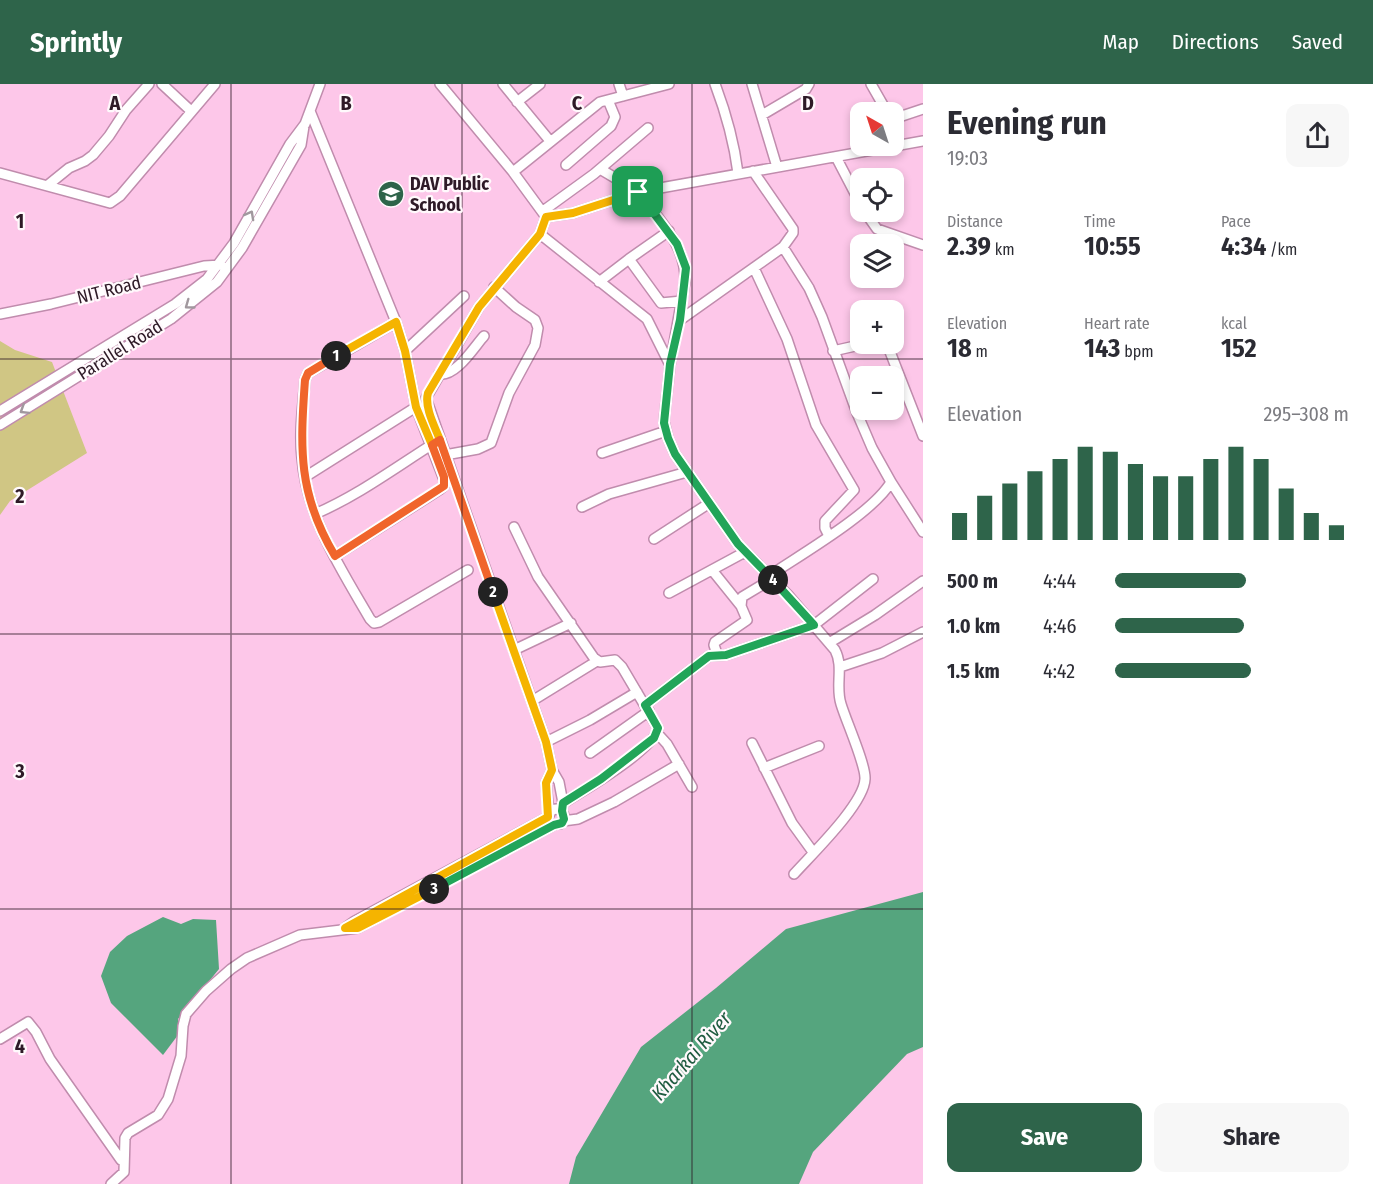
<!DOCTYPE html>
<meta charset="utf-8">
<style>
:root{--surface:#fff;--page:#f7f7f7;--text:#2b2b33;--muted:#7c7c81;--accent:#2e644a}
body{margin:0;font-family:"Fira Sans Condensed",sans-serif;background:var(--page);color:var(--text);height:100vh;display:flex;flex-direction:column;font-size:22px;white-space:nowrap}
*{box-sizing:border-box;margin:0}
p{font-size:20px;color:var(--muted)}
.icon{flex:none;width:33px;height:33px;fill:none;stroke:currentColor;stroke-width:2;stroke-linecap:round;stroke-linejoin:round}
.map{position:relative;flex:1;overflow:hidden}
.side{display:flex;flex-direction:column;background:var(--surface);width:450px}
.side>*{flex:none}
.needle{width:39px;rotate:321deg}
.controls{position:absolute;left:850px;top:18px;display:grid;gap:12px}
.controls a{display:grid;place-items:center;width:54px;height:54px;border-radius:12px;background:var(--surface);box-shadow:0 3px 9px #0003;font-size:30px}
.pin{position:absolute;display:grid;place-items:center;width:51px;height:51px;color:#fff;margin:-26px;border-radius:12px;box-shadow:0 3px 9px #0006}
.km{position:absolute;width:30px;height:30px;margin:-15px;border-radius:50%;background:#222;color:#fff;font-size:16px;line-height:30px;text-align:center}
.round{display:grid;place-items:center;flex:none;width:63px;height:63px;border-radius:12px;background:var(--page)}
.head{display:flex;align-items:center;justify-content:space-between;height:102px;padding:0 24px}
h1{font-size:33px;font-weight:700;line-height:45px}
.figures{display:grid;grid-template-columns:repeat(3,1fr);gap:9px;height:102px;padding:6px 24px}
.figures div{display:grid;align-content:center}
.figures b{font-size:26px;font-weight:700}
.figures small{font-size:16px;font-weight:400}
.figures p{font-size:16px}
.chart{height:168px;padding:12px 24px}
.chart p{display:flex;justify-content:space-between}
.chart svg{width:100%;height:108px;margin-top:6px;stroke:var(--accent);stroke-width:6}
.primary-button{display:flex;gap:12px;margin-top:auto;padding:12px 24px}
.primary-button a{flex:1;height:69px;border-radius:12px;background:var(--accent);color:#fff;font-size:24px;font-weight:700;line-height:69px;text-align:center}
.primary-button a+a{background:var(--page);color:var(--text)}
ul{padding:0 24px;list-style:none;font-size:20px}
li{display:grid;grid-template-columns:96px 72px 1fr;align-items:center;height:45px}
li i{height:15px;border-radius:8px;background:var(--accent)}
header{display:flex;align-items:center;gap:36px;box-sizing:border-box;height:84px;padding:0 30px;background:var(--accent);color:#fff}
header strong{font-size:28px}
nav{display:flex;gap:33px;margin-inline-start:auto;font-size:21px}
main{display:flex;flex:1;min-height:0}
.map>svg:first-child{display:block}
</style>
<header>
<strong>Sprintly</strong>
<nav><a>Map</a><a>Directions</a><a>Saved</a></nav>
</header>
<main>
<div class="map">
<svg width="923" height="1100" viewBox="0 0 923 1100">
<rect width="100%" height="100%" fill="#fdc7e9"/>
<path fill="#d0c684" d="M0 257 15 266 52 278 87 369 10 417 0 431Z"/>
<path fill="#55a57e" d="M923 808V963L907 970 813 1068 799 1100H569L576 1073 641 963 716 904 786 845Z
M163 833 181 840 193 835 216 836 219 885 178 935V951L163 971 111 919 101 892 110 868 127 852Z"/>
<g fill="none" stroke-linecap="round" stroke-linejoin="round">
<defs>
<path id="minor" d="M162 0 191 27
M440 0 513 88 546 133 540 150 479 223 426 314 546 658 552 686 559 698 563 719 562 727
M503 0 550 57
M619 0 623 12
M715 0C726 29 734 58 738 89
M752 0 777 83
M871 0 887 28
M517 18 540 0
M310 27 396 238 405 267 416 323 445 398 444 402 439 406 335 472
M762 31 806 5 809 0
M894 33H899L923 25
M836 73 861 121
M566 81 611 42 615 33 608 16
M600 85C612 92 624 99 636 107 643 112 648 121 654 128 671 150 686 169 685 198L670 281 664 338 668 354 675 370 738 460 788 511 835 566C844 583 835 602 841 620 846 637 866 681 865 695 864 720 812 770 794 790
M513 88 600 18 669 0
M0 89 110 119 120 112 215 0
M48 101 69 84 85 77 93 71 109 52 126 26 149 0
M543 127 594 90 648 44
M865 128 877 145 923 161
M546 133 573 129 638 108 923 57
M540 150 647 235 670 281
M629 175 661 219 682 217
M754 184 787 255 816 341 854 406 825 437V444L829 452
M599 198 629 175 669 147
M0 230 51 220 204 182 222 181
M680 236 783 163 793 149V145L753 87
M396 238 308 289 305 296C303 322 299 348 302 374 307 434 341 485 370 535L374 539 379 538 468 486
M887 260 923 352
M405 267 464 212
M833 267 864 260
M439 290C456 293 474 263 484 252
M0 327 175 220 207 195 234 159 290 60 305 40 320 0
M0 341 171 235 217 198 242 164 301 61 304 42
M602 369 666 347
M445 371 478 365 491 359 509 309 535 261 538 244 535 236 516 223 494 203
M305 393 416 323
M891 398 923 448
M582 423 609 410 687 388
M315 430C359 411 396 383 436 358
M514 443 538 493 594 574 600 578 615 576 622 583 658 644C655 665 583 707 563 719
M654 455 708 420
M712 486 741 522
M769 492C800 471 873 429 891 398L872 364 857 329 822 233 809 204 783 163
M669 509 745 468
M829 559 875 531 923 497
M514 566 571 539
M717 570 714 561 715 558 747 536 741 522 742 513 772 495
M840 583 882 569 923 548
M532 617 597 577
M645 621 709 572 726 571 814 541 873 495
M657 649 667 660 692 703
M546 658 590 636 637 608
M752 659 792 739 813 768
M590 669 649 627
M764 684 819 662
M549 730 546 699 552 686
M560 740 563 737 578 735 614 718 679 680
M345 844 355 837 548 733 552 726C560 723 566 729 563 737
M0 955 28 938 36 948 50 975 121 1076
M111 1100 124 1088 125 1054 128 1049 158 1031 168 1015 181 972 183 942 186 930 206 907 231 885 247 874 300 851 358 844 554 741"/>
</defs>
<use href="#minor" stroke="#c08cad" stroke-width="12"/>
<use href="#minor" stroke="#fff" stroke-width="9"/>
</g>
<defs><path id="oneway-chevron" d="M-2-3.5L2.5 0L-2 3.5" fill="none" stroke-width="1.6" stroke-linecap="round" stroke-linejoin="round" transform="scale(1.5)"/></defs>
<g stroke="#a1989e">
<use href="#oneway-chevron" transform="translate(250 131) rotate(-61)"/>
<use href="#oneway-chevron" transform="translate(189 221) rotate(144)"/>
<use href="#oneway-chevron" transform="translate(24 326) rotate(148)"/>
</g>
<g fill="none" stroke-linecap="round" stroke-linejoin="round">
<defs>
<path id="split-1" d="M336 272 396 238 405 267 416 323 432 361 440 356C435 343 424 323 428 309L479 223 540 150 546 133 573 129 638 108"/>
<path id="split-2" d="M336 272 308 289 305 296C300 365 298 410 335 472L444 402V393L432 361 440 356 493 508"/>
<path id="split-3" d="M434 805 358 844H345L548 733 546 699 552 686 546 658 493 508"/>
<path id="split-4" d="M434 805 554 741 562 739 564 735 562 727 563 719 601 695 654 654 658 644 645 621 709 572 726 571 814 541 773 496"/>
<path id="split-5" d="M638 108 677 160 686 184 680 236 670 280 664 339 668 354 675 370 738 460 773 496"/>
</defs>
<use href="#split-1" stroke="#fff" stroke-width="12"/>
<use href="#split-2" stroke="#fff" stroke-width="12"/>
<use href="#split-3" stroke="#fff" stroke-width="12"/>
<use href="#split-4" stroke="#fff" stroke-width="12"/>
<use href="#split-5" stroke="#fff" stroke-width="12"/>
<use href="#split-1" stroke="#f5b400" stroke-width="8"/>
<use href="#split-2" stroke="#f0652b" stroke-width="8"/>
<use href="#split-3" stroke="#f5b400" stroke-width="8"/>
<use href="#split-4" stroke="#22a559" stroke-width="8"/>
<use href="#split-5" stroke="#22a559" stroke-width="8"/>
</g>
<path fill="none" stroke="#2e1a27" stroke-width="1.5" stroke-opacity="0.55" d="M231 0V1100M462 0V1100M692 0V1100M0 275H923M0 550H923M0 825H923"/>
<defs>
<symbol id="school-disc" viewBox="-11 -11 22 22"><circle r="9.5" fill="#2e644a" stroke="#fff9fc"/><path d="M0-5L7-2L0 1L-7-2ZM-4 1L0 2.5L4 1V4Q0 6-4 4Z" fill="#fff"/></symbol>
</defs>
<g fill-rule="evenodd">
<use href="#school-disc" x="376" y="95" width="30" height="30"/>
</g>
<g text-anchor="middle" dominant-baseline="central" stroke-width="4.5" stroke-linejoin="round" paint-order="stroke">
<g font-size="18" font-weight="bold" fill="#2e1a27" stroke="#fff9fc" text-anchor="start">
<text x="410" y="100">DAV Public<tspan x="410" dy="21">School</tspan></text>
</g>
<g font-size="18" fill="#2e1a27" stroke="#fff9fc">
<text transform="translate(109 206) rotate(-14)">NIT Road</text>
<text transform="translate(120 266) rotate(-32)">Parallel Road</text>
</g>
<g font-size="20" font-style="italic" fill="#1f5b40" stroke="#fff9fc">
<text transform="translate(691 972) rotate(-49)">Kharkai River</text>
</g>
</g>
<g font-size="20" text-anchor="middle" font-weight="bold" fill="#2e1a27" stroke="#fff9fc" stroke-width="4.5" stroke-linejoin="round" paint-order="stroke">
<text x="115" y="26">A</text>
<text x="346" y="26">B</text>
<text x="577" y="26">C</text>
<text x="808" y="26">D</text>
<text x="20" y="144">1</text>
<text x="20" y="419">2</text>
<text x="20" y="694">3</text>
<text x="20" y="969">4</text>
</g>
</svg>
<div class="controls">
<a><svg class="needle" viewBox="-14 -14 28 28"><path d="M0-13l5 13h-10z" fill="#e53935"/><path d="M0 13l5-13h-10z" fill="#7c7c81"/></svg></a>
<a><svg class="icon" aria-label="locate" viewBox="0 0 24 24"><circle cx="12" cy="12" r="6"/><path d="M12 2v4M12 18v4M2 12h4M18 12h4"/></svg></a>
<a><svg class="icon" aria-label="layers" viewBox="0 0 24 24"><path d="M12 4l9 5-9 5-9-5zM3 14l9 5 9-5"/></svg></a>
<a>+</a>
<a>−</a>
</div>
<div class="pin" style="left:638px;top:108px;background:#1e9e55"><svg class="icon" aria-label="arrive" viewBox="0 0 24 24"><path d="M6 21V4h12l-3 4 3 4H6"/></svg></div>
<b class="km" style="left:336px;top:272px">1</b>
<b class="km" style="left:493px;top:508px">2</b>
<b class="km" style="left:434px;top:805px">3</b>
<b class="km" style="left:773px;top:496px">4</b>
</div>
<section class="side">
<div class="head"><div><h1>Evening run</h1><p>19:03</p></div><a class="round"><svg class="icon" aria-label="share" viewBox="0 0 24 24"><path d="M12 15V3M7 8l5-5 5 5M5 13v7h14v-7"/></svg></a></div>
<div class="figures">
<div><p>Distance</p><b>2.39<small> km</small></b></div>
<div><p>Time</p><b>10:55</b></div>
<div><p>Pace</p><b>4:34<small> /km</small></b></div>
</div>
<div class="figures">
<div><p>Elevation</p><b>18<small> m</small></b></div>
<div><p>Heart rate</p><b>143<small> bpm</small></b></div>
<div><p>kcal</p><b>152</b></div>
</div>
<div class="chart"><p><span>Elevation</span>295–308 m</p>
<svg viewBox="0 0 160 44" preserveAspectRatio="none"><path d="M5 44V33M15 44V26M25 44V21M35 44V16M45 44V11M55 44V6M65 44V8M75 44V13M85 44V18M95 44V18M105 44V11M115 44V6M125 44V11M135 44V23M145 44V33M155 44V38"/></svg>
</div>
<ul>
<li><b>500 m</b>4:44<i style="width:56%"></i></li>
<li><b>1.0 km</b>4:46<i style="width:55%"></i></li>
<li><b>1.5 km</b>4:42<i style="width:58%"></i></li>
</ul>
<div class="primary-button"><a>Save</a><a>Share</a></div>
</section>
</main>
